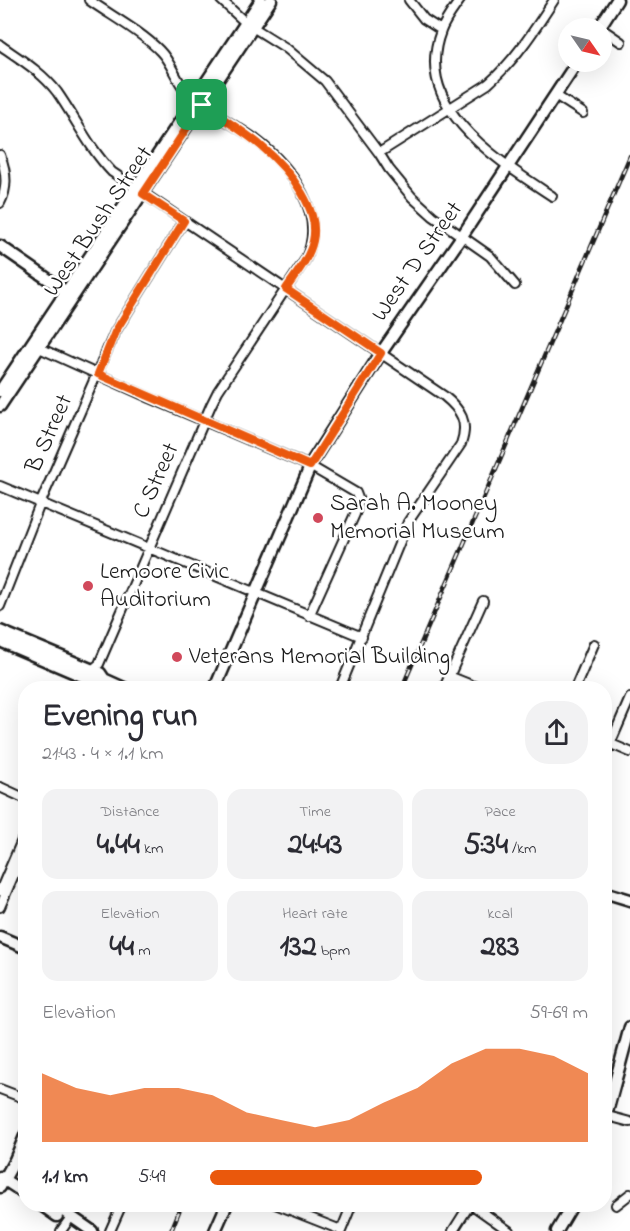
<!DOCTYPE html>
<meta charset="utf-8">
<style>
:root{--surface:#fff;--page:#f2f2f3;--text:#2b2b33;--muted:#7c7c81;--accent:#ea580c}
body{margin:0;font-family:"Indie Flower",sans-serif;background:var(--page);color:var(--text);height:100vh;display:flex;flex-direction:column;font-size:22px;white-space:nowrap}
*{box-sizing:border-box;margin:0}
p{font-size:20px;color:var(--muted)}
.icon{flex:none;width:33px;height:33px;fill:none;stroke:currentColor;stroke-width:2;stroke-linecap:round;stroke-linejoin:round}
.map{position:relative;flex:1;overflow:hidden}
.panel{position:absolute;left:18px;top:681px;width:594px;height:531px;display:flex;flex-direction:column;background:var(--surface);border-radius:24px;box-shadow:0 6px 24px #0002}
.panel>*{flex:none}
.needle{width:39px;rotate:124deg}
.tools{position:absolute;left:558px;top:18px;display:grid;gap:12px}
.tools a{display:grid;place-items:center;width:54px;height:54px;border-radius:50%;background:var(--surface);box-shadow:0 6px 24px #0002;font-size:30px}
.pin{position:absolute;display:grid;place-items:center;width:51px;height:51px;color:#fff;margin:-26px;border-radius:12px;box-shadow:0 3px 9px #0006}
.round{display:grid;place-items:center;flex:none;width:63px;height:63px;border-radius:24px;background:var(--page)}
.headline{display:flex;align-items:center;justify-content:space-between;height:102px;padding:0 24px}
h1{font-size:33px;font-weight:700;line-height:45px}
.metrics{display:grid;grid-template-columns:repeat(3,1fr);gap:9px;height:102px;padding:6px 24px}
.metrics div{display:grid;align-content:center;border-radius:15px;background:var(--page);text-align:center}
.metrics b{font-size:30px;font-weight:700}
.metrics small{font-size:16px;font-weight:400}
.metrics p{font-size:16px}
.chart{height:168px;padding:12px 24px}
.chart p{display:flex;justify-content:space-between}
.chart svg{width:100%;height:108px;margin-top:6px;fill:var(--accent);opacity:.7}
ul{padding:0 24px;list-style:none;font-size:20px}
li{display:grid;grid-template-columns:96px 72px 1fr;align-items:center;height:45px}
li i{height:15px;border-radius:8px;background:var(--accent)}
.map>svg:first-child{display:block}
</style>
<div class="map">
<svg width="630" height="1231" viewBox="0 0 630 1231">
<rect width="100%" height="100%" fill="#fff"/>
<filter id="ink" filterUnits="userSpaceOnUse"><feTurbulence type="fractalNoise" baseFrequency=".0167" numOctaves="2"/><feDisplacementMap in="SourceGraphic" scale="12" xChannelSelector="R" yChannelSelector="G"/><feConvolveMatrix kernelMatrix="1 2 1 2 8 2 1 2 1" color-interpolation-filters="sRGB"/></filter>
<g filter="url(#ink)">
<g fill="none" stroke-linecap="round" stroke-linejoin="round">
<defs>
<path id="street" d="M221 0 246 23 286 48 325 81 379 153 389 169 412 197 433 216 490 256 515 285
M409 0 424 19 441 30
M460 0C453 10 445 20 441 31 411 108 499 161 552 196
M602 29 621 42
M0 45C20 59 42 72 57 92 76 119 89 148 112 172L444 396C461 410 469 422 461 444L408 522 340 688
M555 95 583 113
M379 153 488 84C515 60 534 31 554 0
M0 155C6 170 8 188 0 203
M35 346 150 398 310 466 356 493 359 501 355 514 309 616
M0 486 362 637
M0 606 40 504 115 332 184 221
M449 676 479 688
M84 688 92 670 99 664 211 405 218 391 305 260C328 215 291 166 255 139 234 124 210 113 190 96 176 83 173 64 160 51 142 32 110 15 89 0
M444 688 483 601
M575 688 594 644
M604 741 630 752
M604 758 630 698
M0 787 26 799
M0 891 26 831
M0 907 26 847
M0 1089 26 1099
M604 1115 630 1122
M275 1204 341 1230
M471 1204 509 1231
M616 1205 630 1194
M61 1231 71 1217
M110 1231 122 1204
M341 1231 352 1204
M453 1231 470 1204"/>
<path id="secondary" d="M599 28 617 0
M0 246 71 295
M0 391 261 0
M0 406 271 0
M0 631 100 673 104 679 124 688
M0 641 96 682 104 679
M215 688 313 460 381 353 462 236 577 62
M604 892 630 900
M0 937 26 948
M604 1123 630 1027
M0 1177 26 1194
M0 1187 15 1160 26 1134
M40 1204 57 1216
M53 1204 92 1231
M215 1231 227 1204
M557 1231 573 1204"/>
</defs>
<use href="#street" stroke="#1c1c1c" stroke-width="12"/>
<use href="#secondary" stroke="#1c1c1c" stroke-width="15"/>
<use href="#street" stroke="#fff" stroke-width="8"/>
<use href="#secondary" stroke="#fff" stroke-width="10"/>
<defs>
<path id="rail" d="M402 688 630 156
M171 1231 182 1204"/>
</defs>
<use href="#rail" stroke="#1c1c1c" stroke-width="4.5"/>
<use href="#rail" stroke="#fff" stroke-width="2" stroke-dasharray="7" stroke-linecap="butt"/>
</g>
</g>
<g fill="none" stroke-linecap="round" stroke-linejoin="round" filter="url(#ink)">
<defs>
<path id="route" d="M202 105C241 130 278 152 302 193 310 207 317 223 313 241 309 259 296 274 286 289L381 353 310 466 98 374 115 332 184 221 143 194Z"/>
</defs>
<use href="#route" stroke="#fff" stroke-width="12"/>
<use href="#route" stroke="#ea580c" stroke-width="8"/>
</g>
<g fill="#d1495b" stroke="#fff" stroke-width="2">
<circle cx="318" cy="518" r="6"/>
<circle cx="88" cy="586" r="6"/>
<circle cx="177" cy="657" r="6"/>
</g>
<g text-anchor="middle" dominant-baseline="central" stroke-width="5" stroke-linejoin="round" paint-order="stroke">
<g font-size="24" fill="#1c1c1c" stroke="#fff">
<text transform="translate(99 222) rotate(-56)">West Bush Street</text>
<text transform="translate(418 262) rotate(-55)">West D Street</text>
<text transform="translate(50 434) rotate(-66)">B Street</text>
<text transform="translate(157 481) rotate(-66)">C Street</text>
</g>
<g font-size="24" fill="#1c1c1c" stroke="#fff" text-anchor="start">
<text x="330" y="504">Sarah A. Mooney<tspan x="330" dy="28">Memorial Museum</tspan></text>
<text x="100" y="572">Lemoore Civic<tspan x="100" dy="28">Auditorium</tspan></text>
<text x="189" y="657">Veterans Memorial Building</text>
</g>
</g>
</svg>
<div class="tools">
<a><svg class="needle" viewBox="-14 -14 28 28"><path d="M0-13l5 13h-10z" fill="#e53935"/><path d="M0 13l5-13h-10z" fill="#7c7c81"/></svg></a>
</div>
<div class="pin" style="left:202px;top:105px;background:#1e9e55"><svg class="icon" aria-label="arrive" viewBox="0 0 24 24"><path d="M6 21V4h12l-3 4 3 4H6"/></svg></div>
<section class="panel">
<div class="headline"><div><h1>Evening run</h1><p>21:43 · 4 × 1.1 km</p></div><a class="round"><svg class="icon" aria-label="share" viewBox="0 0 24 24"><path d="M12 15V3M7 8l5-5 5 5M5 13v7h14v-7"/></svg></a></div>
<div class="metrics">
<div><p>Distance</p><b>4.44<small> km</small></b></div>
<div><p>Time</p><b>24:43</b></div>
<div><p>Pace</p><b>5:34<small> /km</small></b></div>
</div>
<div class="metrics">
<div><p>Elevation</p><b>44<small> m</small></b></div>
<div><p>Heart rate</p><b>132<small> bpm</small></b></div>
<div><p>kcal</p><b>283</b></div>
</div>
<div class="chart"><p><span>Elevation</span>59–69 m</p>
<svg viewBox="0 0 160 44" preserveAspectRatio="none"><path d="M0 44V16L10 22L20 25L30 22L40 22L50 25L60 32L70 35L80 38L90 35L100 28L110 22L120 12L130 6L140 6L150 9L160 16V44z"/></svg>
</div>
<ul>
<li><b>1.1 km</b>5:49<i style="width:72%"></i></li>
</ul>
</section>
</div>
